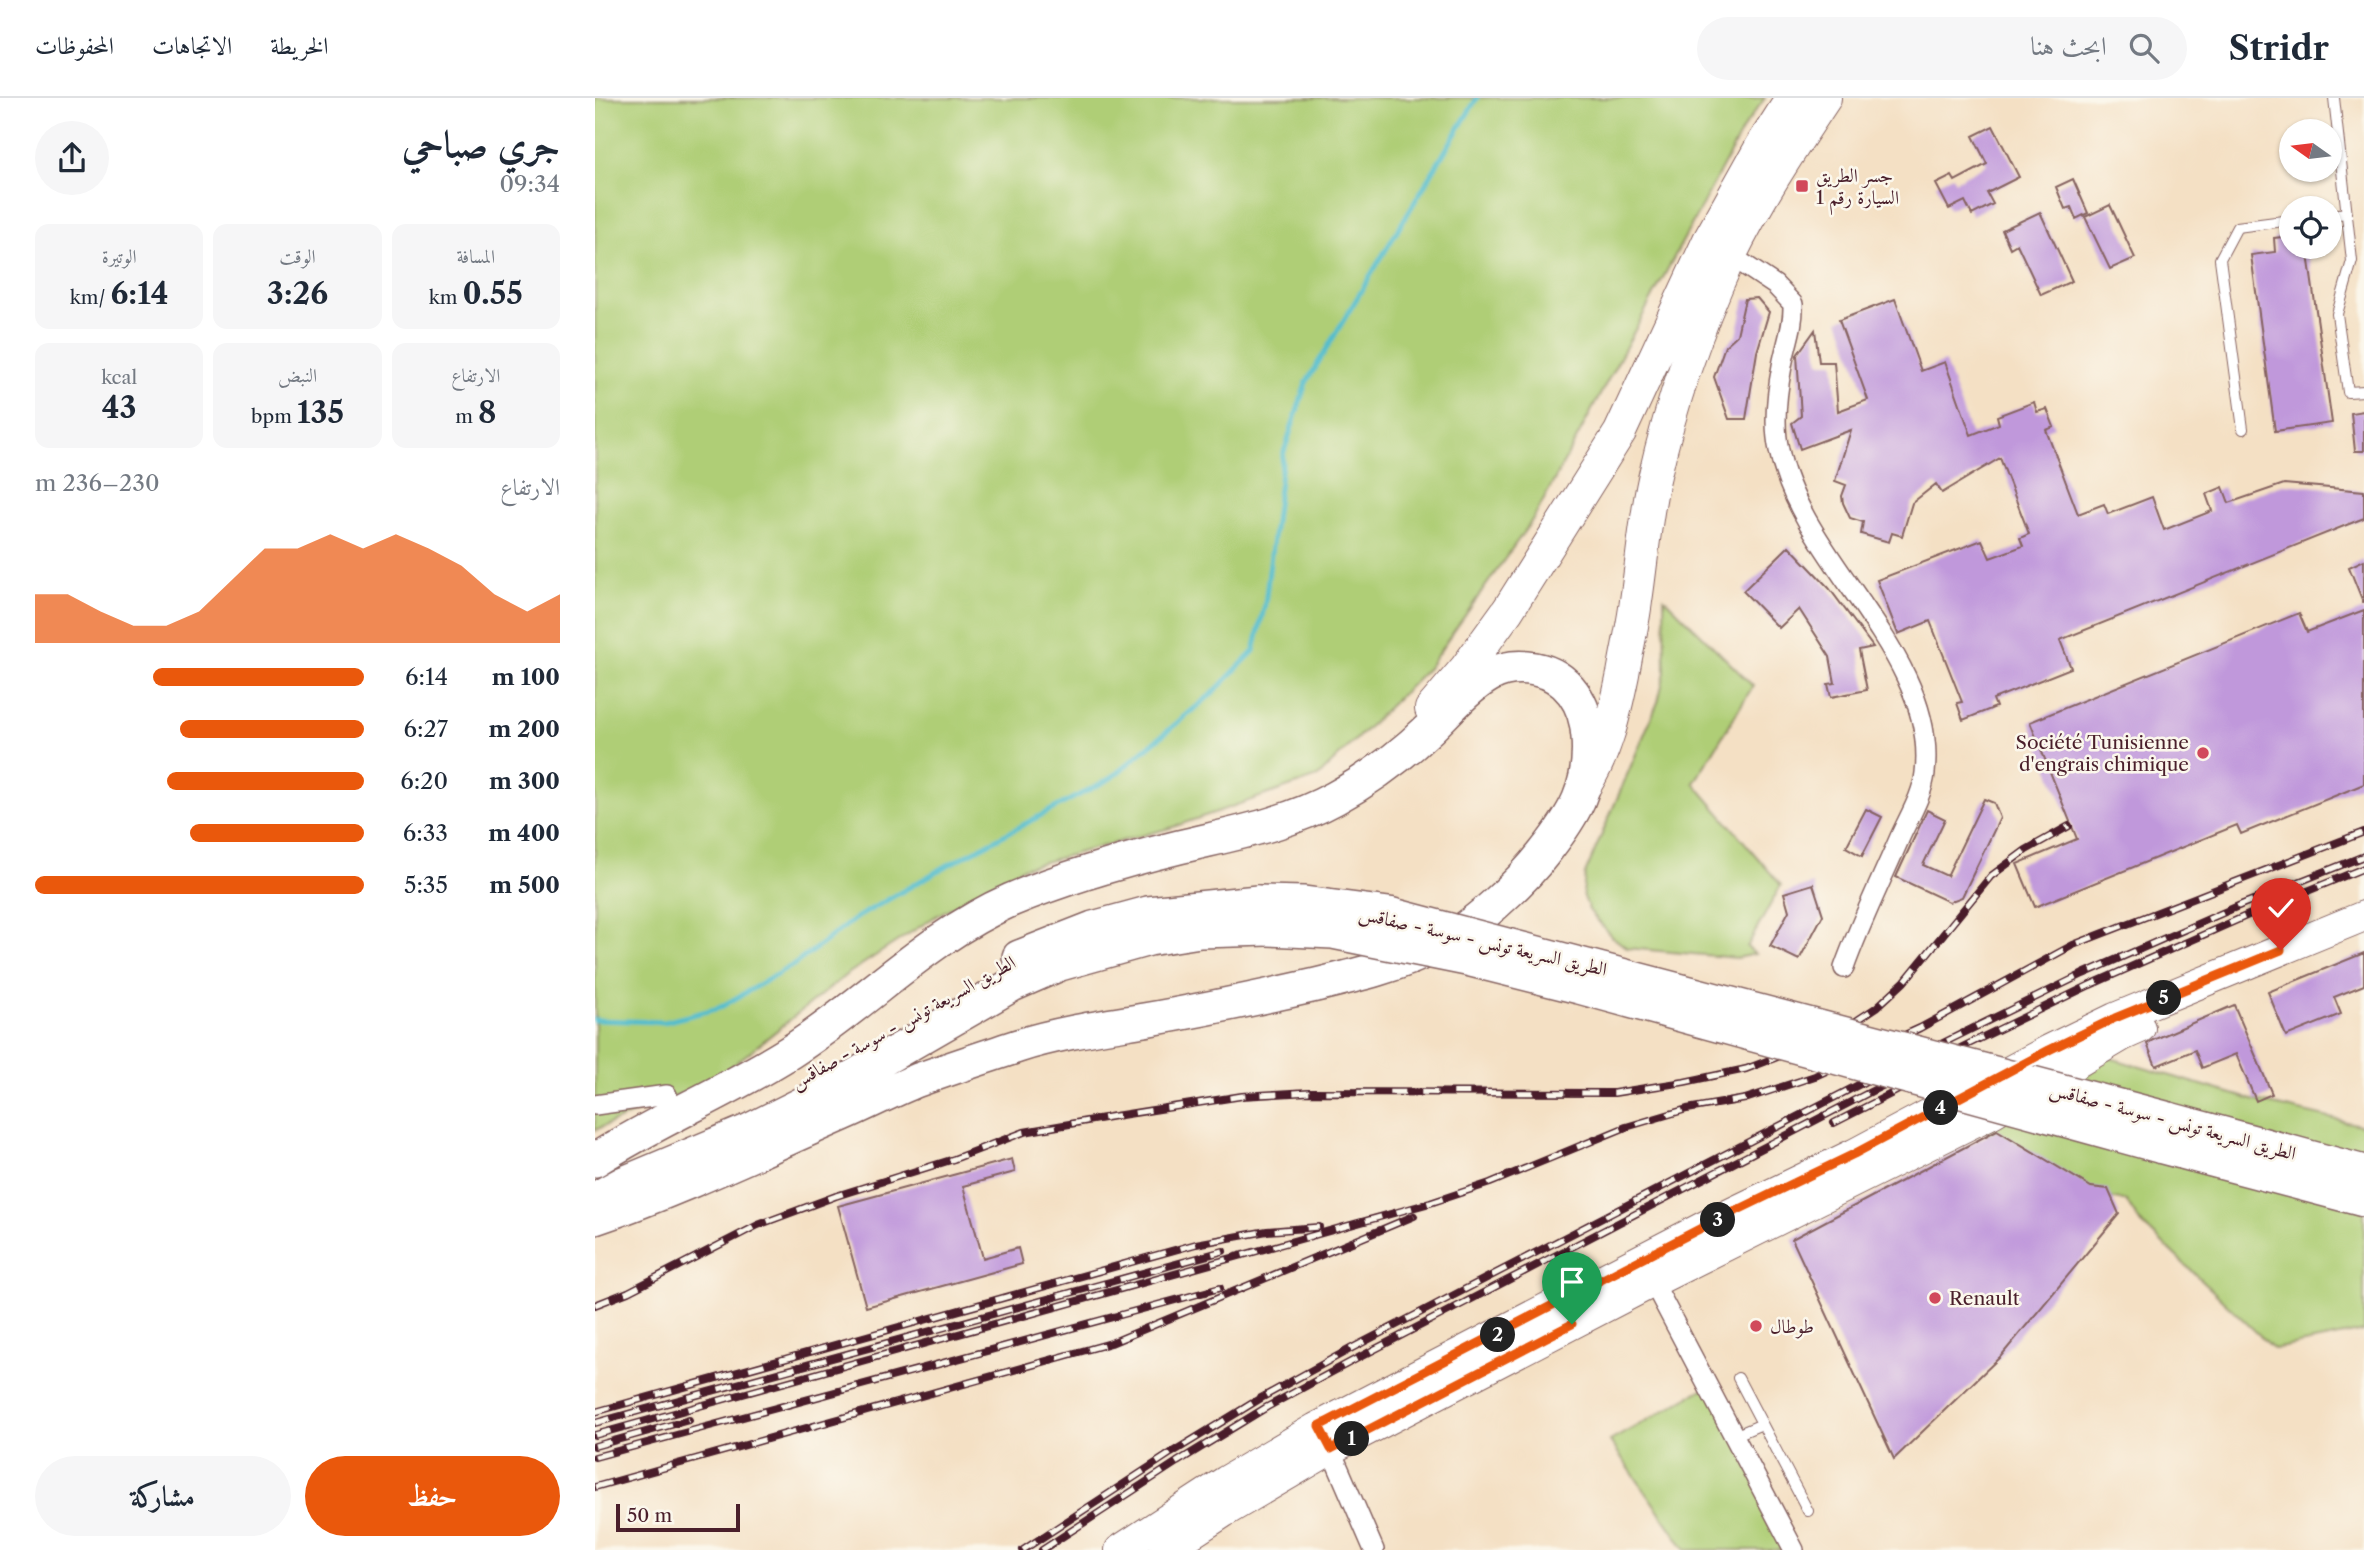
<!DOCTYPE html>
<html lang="ar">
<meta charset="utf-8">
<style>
:root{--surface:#fff;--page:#f6f6f7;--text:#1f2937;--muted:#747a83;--line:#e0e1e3;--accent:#ea580c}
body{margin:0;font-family:"Libre Caslon Text",Amiri,serif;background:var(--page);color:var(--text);direction:rtl;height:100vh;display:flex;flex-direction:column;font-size:26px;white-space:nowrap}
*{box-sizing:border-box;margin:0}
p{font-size:23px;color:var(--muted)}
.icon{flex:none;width:38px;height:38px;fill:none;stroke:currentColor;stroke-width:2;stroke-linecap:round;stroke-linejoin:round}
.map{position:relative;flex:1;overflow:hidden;direction:ltr}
.details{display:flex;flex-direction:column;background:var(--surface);width:595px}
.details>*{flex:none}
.needle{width:46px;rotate:284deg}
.fabs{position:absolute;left:1684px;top:21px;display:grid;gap:14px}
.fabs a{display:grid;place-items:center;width:63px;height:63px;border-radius:50%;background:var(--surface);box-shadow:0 2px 5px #0004;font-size:35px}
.scale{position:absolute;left:21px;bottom:18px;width:124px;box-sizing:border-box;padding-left:7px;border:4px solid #4a1f2b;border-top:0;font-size:19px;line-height:24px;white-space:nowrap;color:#4a1f2b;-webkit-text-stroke:5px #fbf7ec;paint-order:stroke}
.pin{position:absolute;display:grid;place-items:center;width:60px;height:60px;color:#fff;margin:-72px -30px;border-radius:50% 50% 50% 0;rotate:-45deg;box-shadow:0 0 7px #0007}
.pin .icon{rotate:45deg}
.km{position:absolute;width:35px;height:35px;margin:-18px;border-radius:50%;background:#222;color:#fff;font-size:19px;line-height:35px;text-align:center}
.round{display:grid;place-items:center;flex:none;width:74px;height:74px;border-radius:37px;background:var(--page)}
.head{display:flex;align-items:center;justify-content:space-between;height:119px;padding:0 35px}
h1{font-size:38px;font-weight:700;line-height:52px}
.metrics{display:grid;grid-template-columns:repeat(3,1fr);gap:10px;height:119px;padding:7px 35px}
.metrics div{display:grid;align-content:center;border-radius:14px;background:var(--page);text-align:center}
.metrics b{font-size:30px;font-weight:700}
.metrics small{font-size:19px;font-weight:400}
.metrics p{font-size:19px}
.chart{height:196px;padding:14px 35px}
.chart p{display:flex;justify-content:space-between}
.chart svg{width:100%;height:126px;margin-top:7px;fill:var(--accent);opacity:.7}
.action{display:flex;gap:14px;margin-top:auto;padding:14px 35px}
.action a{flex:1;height:80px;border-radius:42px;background:var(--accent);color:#fff;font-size:28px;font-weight:700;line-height:80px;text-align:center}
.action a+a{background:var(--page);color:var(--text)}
ul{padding:0 35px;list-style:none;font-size:23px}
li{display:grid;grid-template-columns:112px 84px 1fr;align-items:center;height:52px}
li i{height:18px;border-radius:9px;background:var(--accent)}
header{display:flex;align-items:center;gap:42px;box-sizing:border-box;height:98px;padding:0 35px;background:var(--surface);border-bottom:2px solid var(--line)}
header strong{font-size:33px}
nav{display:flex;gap:38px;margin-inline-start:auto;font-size:24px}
.search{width:490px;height:63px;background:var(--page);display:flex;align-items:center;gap:18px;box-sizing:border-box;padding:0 24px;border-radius:38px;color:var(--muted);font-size:26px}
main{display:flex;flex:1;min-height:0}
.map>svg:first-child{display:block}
</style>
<header>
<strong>Stridr</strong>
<div class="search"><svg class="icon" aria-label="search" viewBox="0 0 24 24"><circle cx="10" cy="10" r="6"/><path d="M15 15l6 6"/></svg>ابحث هنا</div>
<nav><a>الخريطة</a><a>الاتجاهات</a><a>المحفوظات</a></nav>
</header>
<main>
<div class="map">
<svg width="1769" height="1452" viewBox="0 0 1769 1452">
<rect width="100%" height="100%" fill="#fbf7ec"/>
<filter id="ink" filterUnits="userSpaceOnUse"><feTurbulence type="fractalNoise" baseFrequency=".0143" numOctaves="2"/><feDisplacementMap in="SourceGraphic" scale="14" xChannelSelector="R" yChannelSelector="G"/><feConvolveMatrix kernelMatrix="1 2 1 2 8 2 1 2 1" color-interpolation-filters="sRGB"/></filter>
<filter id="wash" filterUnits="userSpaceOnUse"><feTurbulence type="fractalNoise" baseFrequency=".00686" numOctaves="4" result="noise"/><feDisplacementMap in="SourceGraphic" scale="28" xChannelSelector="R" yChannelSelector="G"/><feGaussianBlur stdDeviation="1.57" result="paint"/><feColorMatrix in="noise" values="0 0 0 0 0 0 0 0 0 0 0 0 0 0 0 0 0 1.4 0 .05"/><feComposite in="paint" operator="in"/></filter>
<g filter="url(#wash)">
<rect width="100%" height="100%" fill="#f4e0c4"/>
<path fill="#afce76" stroke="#7c7650" stroke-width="2" d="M0 0H1170L1149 29 940 418 833 570 723 679 575 730 427 770 341 818 251 877 121 981 0 1032Z
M1069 500 1158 588 1099 685 1186 787 1152 849 1160 856 1142 860 1032 850 1015 837 994 812 988 796 990 776 1063 604 1070 574Z
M1512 959 1661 1003 1769 1028V1233L1679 1251 1544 1123 1531 1103 1508 1099 1419 1069 1385 1027Z
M1113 1288 1196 1452H1091L1015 1343Z"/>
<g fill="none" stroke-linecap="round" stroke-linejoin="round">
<path stroke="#52bdcd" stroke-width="5" d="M0 922 69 924 124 910 200 866 261 820 353 767 516 680 618 595 659 553 670 506 688 357 711 285 882 0"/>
</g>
<g id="blocks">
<path fill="#c098db" d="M1398 28 1424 79 1392 95 1398 106 1377 117 1370 103 1354 111 1341 86 1357 78 1360 83 1392 66 1378 38Z
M1478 81 1493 115 1481 121 1476 109 1470 111 1461 89Z
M1515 107 1540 160 1515 171 1490 119Z
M1445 114 1477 183 1446 197 1422 146 1415 150 1407 132Z
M1696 138V149H1712L1737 325 1680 333 1656 157 1680 154 1679 140Z
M1162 200 1174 214 1162 254 1151 321H1134L1119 279 1130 248 1142 237 1150 201Z
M1300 201 1326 273 1350 264 1376 337 1404 326 1402 318 1439 304 1442 314 1452 311 1459 329 1451 332 1483 416 1509 406 1513 416 1557 399 1569 432 1617 413 1611 396 1628 389 1634 405 1689 386 1769 393V420L1465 542 1476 570 1398 601 1401 609 1368 622 1362 605 1367 604 1335 523 1303 536 1282 482 1387 442 1395 460 1428 448 1425 440 1434 436 1405 360 1347 395 1341 386 1317 405 1307 438 1297 435 1294 444 1266 436 1268 424 1255 420 1248 405 1247 398 1251 387 1240 383 1256 332 1205 351 1197 325 1206 318 1202 257 1220 232 1224 264H1239L1243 313 1273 302 1244 222Z
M1769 313V353H1760L1756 315Z
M1194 448 1234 490 1278 549 1264 552 1272 592 1236 599 1233 586 1240 585 1235 559 1204 511 1184 530 1148 493Z
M1769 462V504H1768L1754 469Z
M1769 512V686L1646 736 1642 727 1440 809 1422 766 1482 741 1435 624 1704 515 1712 534Z
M1389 701 1399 705 1405 720 1367 799 1354 804 1301 779 1332 712 1350 721 1328 767 1352 778Z
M1271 711 1287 719 1267 758 1251 749Z
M1218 786 1228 817 1204 862 1175 848 1194 813 1189 795Z
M1769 855V887L1739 899 1746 916 1691 938 1673 894Z
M1639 907 1677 996 1661 1003 1641 956 1607 970 1600 952 1561 968 1552 946 1558 942Z
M1402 1032 1496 1089 1513 1091 1524 1116 1406 1258 1299 1361 1197 1141Z
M417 1061 420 1074 368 1088 388 1160 423 1150 427 1166 271 1209 243 1108Z"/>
</g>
</g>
<g filter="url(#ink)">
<use href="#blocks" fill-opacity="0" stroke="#866361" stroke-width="2"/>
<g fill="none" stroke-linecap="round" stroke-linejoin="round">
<defs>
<path id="service" d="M1739 0 1757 163 1742 216 1753 294 1769 293
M1734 117 1752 115
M1648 331 1625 161 1642 129 1696 122
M1143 1280 1213 1413
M1139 1338 1167 1326"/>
<path id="minor" d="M1129 153 1180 187 1198 206C1199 228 1191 246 1187 268 1182 294 1178 326 1184 352 1206 463 1344 557 1330 675 1328 696 1314 719 1305 739 1286 783 1265 825 1249 870
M0 1007 72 997
M1058 1184 1199 1452
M731 1341 779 1452"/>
<path id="primary" d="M525 1452 631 1383 721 1330 1116 1125 1259 1056 1454 952 1520 920 1769 818
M571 1452 629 1414 736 1351 1058 1184 1397 1015 1527 938 1545 930"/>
<path id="trunk" d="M836 611 871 570 913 512 1025 334 1114 142 1167 47 1197 0
M991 686C1012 652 1020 615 1028 576 1032 552 1038 527 1041 503 1047 463 1050 421 1059 381 1076 306 1102 230 1134 160 1161 104 1196 51 1230 0"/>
<path id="motorway" d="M424 859 498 830 553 815 663 804
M1574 1021 1769 1074
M1564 1048 1769 1102
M0 1062C62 1022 132 994 195 954 272 905 332 839 416 802 471 779 527 763 584 749 637 736 691 727 740 700 773 682 806 658 834 631 853 613 872 590 895 577 910 569 924 568 940 571 973 577 991 606 993 639 997 689 979 717 949 755 926 785 877 830 844 847 805 867 763 877 721 887 664 900 607 912 549 922 507 929 464 935 423 948 390 959 356 970 323 982 298 992 273 1005 248 1016 166 1052 85 1091 0 1120
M0 1101 29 1085 153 1033 235 992 417 887 465 866 554 841 605 833 673 831"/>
</defs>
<use href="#service" stroke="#866361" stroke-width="12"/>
<use href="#minor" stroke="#866361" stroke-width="22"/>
<use href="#primary" stroke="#866361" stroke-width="32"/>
<use href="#trunk" stroke="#866361" stroke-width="34"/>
<use href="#motorway" stroke="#866361" stroke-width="36"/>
<use href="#service" stroke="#fff" stroke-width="10"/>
<use href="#minor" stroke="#fff" stroke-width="19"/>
<use href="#primary" stroke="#fff" stroke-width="30"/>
<use href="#trunk" stroke="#fff" stroke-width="32"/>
<use href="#motorway" stroke="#fff" stroke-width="33"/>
<defs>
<path id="rail" d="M1239 1025 1333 977
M0 1207 33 1194 163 1127 241 1098 359 1061 429 1034 520 1018 647 998 714 994 1019 995 1089 984 1151 971 1240 937 1282 909 1309 884 1396 778 1431 752 1474 728
M0 1314 601 1146 672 1133 724 1129
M0 1325 628 1153
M0 1337 835 1105 895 1085 1031 1029 1092 1011 1150 1001 1220 978 1325 930 1478 847 1769 734
M0 1348 94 1322
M0 1359 625 1190
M0 1389 516 1245 819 1118
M428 1452 576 1355 666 1300 757 1250 1271 983 1488 876 1648 806 1769 758
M447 1452 582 1364 672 1309 763 1260 1277 993 1495 887 1651 818 1769 770"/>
</defs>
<use href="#rail" stroke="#4a1f2b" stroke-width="8"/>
<use href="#rail" stroke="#fbf7ec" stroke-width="5" stroke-dasharray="16" stroke-linecap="butt"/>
<defs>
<path id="motorway-bridge" d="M663 804 709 805 794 816 1574 1021
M673 831 738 834 872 861 984 889 1564 1048"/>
</defs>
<use href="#motorway-bridge" stroke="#866361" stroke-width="36" stroke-linecap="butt"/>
<use href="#motorway-bridge" stroke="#fff" stroke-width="33"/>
</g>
</g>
<g fill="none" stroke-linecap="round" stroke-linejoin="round" filter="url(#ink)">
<defs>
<path id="route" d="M977 1226 736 1351 724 1328 1116 1125 1259 1056 1454 952 1520 920 1686 852"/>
</defs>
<use href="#route" stroke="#fff" stroke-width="14"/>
<use href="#route" stroke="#ea580c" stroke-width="9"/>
</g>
<g fill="#d1495b" stroke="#fbf7ec" stroke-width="2.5">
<rect x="1200" y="81" width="14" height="14" rx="3.5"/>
<circle cx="1608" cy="655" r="7"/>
<circle cx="1340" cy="1200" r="7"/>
<circle cx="1161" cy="1228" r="7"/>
</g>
<g text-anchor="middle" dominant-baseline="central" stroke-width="5" stroke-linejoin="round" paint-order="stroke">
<g font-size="19" fill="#4a1f2b" stroke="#fbf7ec" text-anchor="start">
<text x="1221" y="77">جسر الطريق<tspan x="1221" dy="22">السيارة رقم 1</tspan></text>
<text x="1594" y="644" text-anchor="end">Société Tunisienne<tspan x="1594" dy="22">d'engrais chimique</tspan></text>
<text x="1354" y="1200">Renault</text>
<text x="1175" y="1228">طوطال</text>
</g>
<g font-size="19" fill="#4a1f2b" stroke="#fbf7ec">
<text transform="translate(888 843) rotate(13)">الطريق السريعة تونس - سوسة - صفاقس</text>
<text transform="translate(308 924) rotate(-29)">الطريق السريعة تونس - سوسة - صفاقس</text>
<text transform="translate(1578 1023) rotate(15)">الطريق السريعة تونس - سوسة - صفاقس</text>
</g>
</g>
</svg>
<div class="fabs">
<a><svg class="needle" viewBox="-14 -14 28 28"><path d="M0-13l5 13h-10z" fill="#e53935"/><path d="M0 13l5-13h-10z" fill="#747a83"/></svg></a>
<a><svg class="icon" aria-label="locate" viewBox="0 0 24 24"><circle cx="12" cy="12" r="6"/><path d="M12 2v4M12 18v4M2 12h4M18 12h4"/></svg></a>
</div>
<div class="scale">50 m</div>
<div class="pin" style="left:977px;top:1226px;background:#1e9e55"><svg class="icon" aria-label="arrive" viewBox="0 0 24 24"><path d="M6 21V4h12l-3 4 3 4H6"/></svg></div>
<div class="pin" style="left:1686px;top:852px;background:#d93025"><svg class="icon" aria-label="check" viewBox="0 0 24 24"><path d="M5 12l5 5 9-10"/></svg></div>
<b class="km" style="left:757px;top:1341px">1</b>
<b class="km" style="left:903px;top:1237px">2</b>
<b class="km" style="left:1123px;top:1122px">3</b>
<b class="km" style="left:1346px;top:1010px">4</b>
<b class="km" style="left:1569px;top:900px">5</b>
</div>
<section class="details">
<div class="head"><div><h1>جري صباحي</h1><p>09:34</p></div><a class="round"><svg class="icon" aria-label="share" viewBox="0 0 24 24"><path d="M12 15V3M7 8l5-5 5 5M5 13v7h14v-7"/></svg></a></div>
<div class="metrics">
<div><p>المسافة</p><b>0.55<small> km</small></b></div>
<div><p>الوقت</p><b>3:26</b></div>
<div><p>الوتيرة</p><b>6:14<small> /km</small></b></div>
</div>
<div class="metrics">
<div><p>الارتفاع</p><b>8<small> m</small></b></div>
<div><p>النبض</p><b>135<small> bpm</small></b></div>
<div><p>kcal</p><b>43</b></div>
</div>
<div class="chart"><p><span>الارتفاع</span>230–236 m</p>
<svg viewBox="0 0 160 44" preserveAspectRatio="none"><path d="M0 44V27L10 27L20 33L30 38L40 38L50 33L60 22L70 11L80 11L90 6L100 11L110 6L120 11L130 17L140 27L150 33L160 27V44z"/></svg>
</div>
<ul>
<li><b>100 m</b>6:14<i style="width:64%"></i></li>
<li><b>200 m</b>6:27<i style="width:56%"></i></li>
<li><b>300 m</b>6:20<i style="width:60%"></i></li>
<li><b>400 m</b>6:33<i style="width:53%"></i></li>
<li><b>500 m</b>5:35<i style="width:100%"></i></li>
</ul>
<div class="action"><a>حفظ</a><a>مشاركة</a></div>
</section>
</main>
